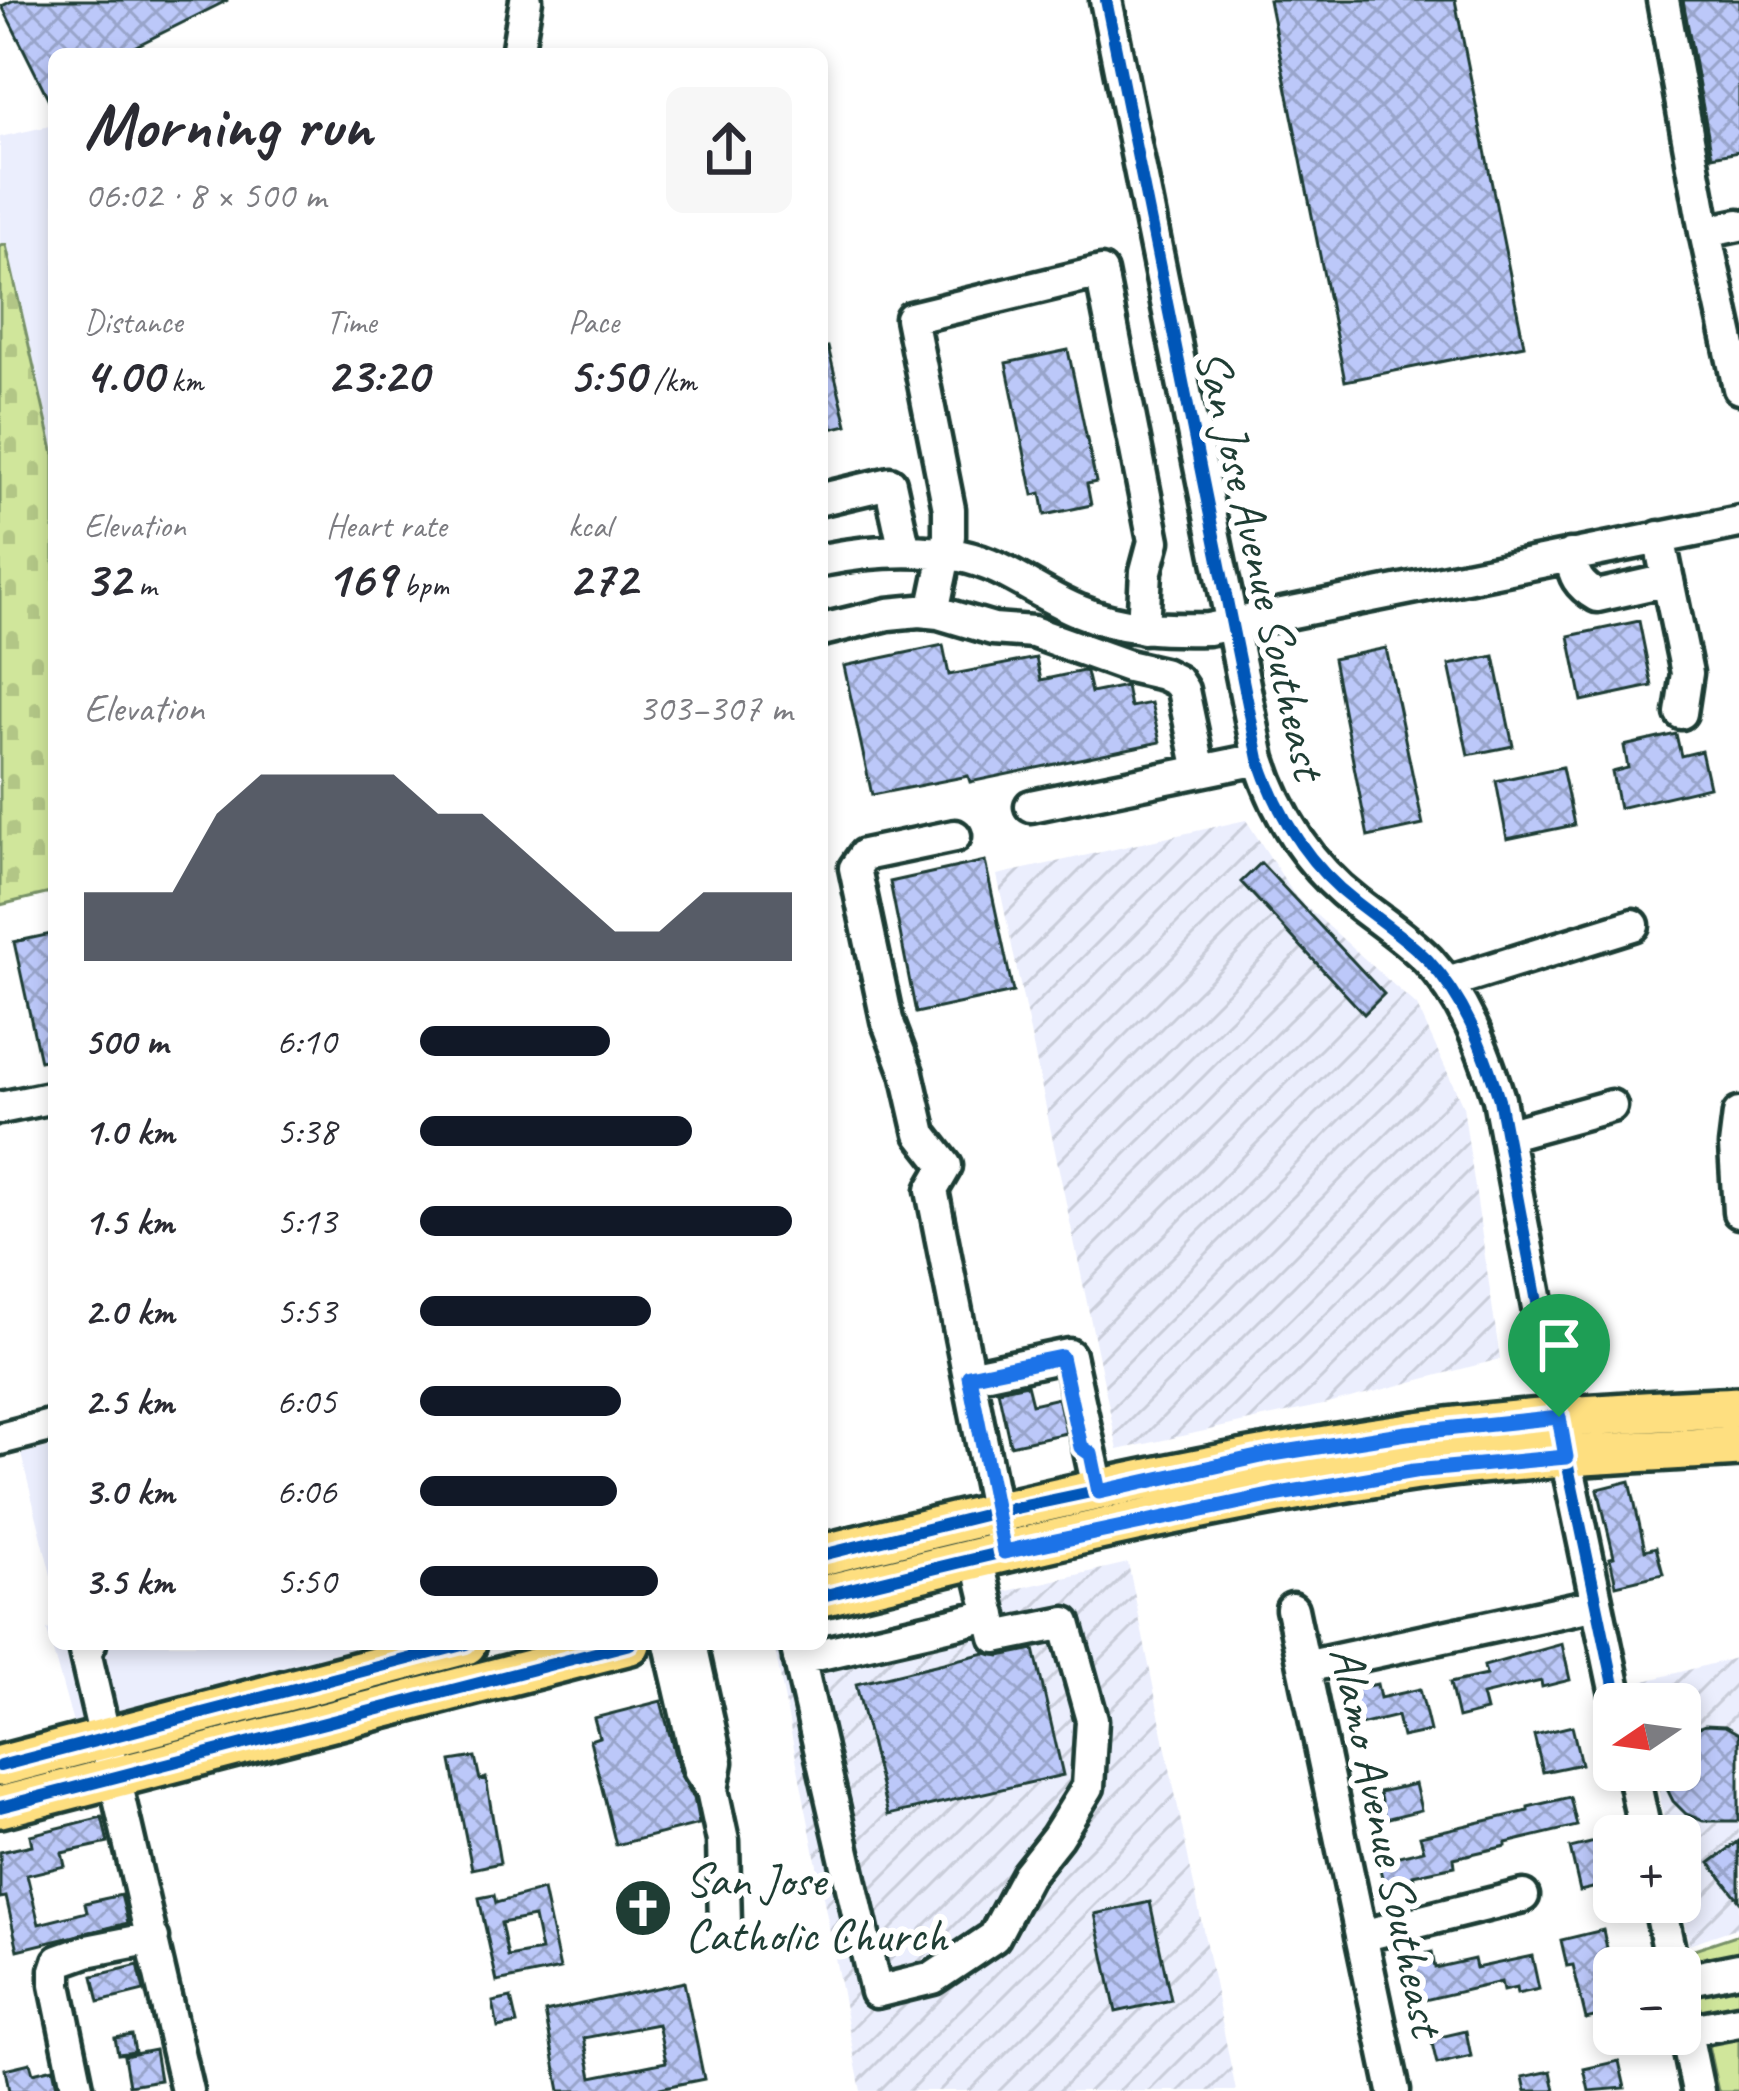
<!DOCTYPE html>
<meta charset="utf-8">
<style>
:root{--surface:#fff;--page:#f7f7f7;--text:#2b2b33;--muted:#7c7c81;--accent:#111827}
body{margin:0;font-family:Caveat,sans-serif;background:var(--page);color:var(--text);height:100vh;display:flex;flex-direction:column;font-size:45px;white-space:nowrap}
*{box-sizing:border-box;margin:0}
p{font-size:39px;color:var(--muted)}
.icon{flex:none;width:66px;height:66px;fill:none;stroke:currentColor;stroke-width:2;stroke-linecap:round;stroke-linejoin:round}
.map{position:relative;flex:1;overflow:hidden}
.details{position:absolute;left:48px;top:48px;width:780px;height:1602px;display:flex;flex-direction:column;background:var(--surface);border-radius:18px;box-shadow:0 6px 18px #0003}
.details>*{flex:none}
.needle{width:78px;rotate:257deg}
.fabs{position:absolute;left:1593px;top:1683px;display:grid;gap:24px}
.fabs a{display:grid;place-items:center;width:108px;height:108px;border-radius:18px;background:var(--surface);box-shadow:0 6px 18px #0003;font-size:60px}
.pin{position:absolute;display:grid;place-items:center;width:102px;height:102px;color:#fff;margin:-123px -51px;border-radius:50% 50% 50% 0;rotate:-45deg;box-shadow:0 0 12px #0007}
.pin .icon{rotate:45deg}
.round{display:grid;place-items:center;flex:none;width:126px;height:126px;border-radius:18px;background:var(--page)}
.overview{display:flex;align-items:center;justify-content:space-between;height:204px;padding:0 36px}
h1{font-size:66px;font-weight:700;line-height:90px}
.stats{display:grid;grid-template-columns:repeat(3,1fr);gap:18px;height:204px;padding:12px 36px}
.stats div{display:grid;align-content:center}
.stats b{font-size:51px;font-weight:700}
.stats small{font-size:33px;font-weight:400}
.stats p{font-size:33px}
.chart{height:336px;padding:24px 36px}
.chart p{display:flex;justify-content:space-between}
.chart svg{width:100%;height:216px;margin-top:12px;fill:var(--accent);opacity:.7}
ul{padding:0 36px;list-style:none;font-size:39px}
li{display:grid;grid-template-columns:192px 144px 1fr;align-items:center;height:90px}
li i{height:30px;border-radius:15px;background:var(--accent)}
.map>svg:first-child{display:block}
</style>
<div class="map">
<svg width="1739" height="2091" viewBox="0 0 1739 2091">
<defs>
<pattern id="industrial-furrows" width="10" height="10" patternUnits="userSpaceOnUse" patternTransform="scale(3)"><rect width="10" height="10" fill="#ebeefd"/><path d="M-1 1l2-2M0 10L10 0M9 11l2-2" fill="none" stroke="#c9cdd9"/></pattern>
<pattern id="cemetery-stones" width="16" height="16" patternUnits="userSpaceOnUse" patternTransform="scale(3)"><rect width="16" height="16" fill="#d0e69b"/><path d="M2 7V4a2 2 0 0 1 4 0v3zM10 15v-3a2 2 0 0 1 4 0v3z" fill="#b2c686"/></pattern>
<pattern id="building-cross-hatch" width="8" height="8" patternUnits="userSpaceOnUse" patternTransform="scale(3)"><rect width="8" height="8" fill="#bcc8f9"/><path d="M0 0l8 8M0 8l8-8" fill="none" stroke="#98a4ca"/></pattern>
</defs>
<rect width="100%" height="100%" fill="#fff"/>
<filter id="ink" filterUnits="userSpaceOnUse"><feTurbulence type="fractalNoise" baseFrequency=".00833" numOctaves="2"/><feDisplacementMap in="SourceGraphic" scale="24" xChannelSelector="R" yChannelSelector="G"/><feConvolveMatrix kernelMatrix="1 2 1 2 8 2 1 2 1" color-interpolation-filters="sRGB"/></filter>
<g filter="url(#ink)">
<path fill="#ebeefd" d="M54 125V477L0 241V137Z
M54 1446V1587L21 1454Z
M54 1628V1644H394L74 1727 47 1630Z"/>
<path fill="url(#industrial-furrows)" d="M1246 820 1295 896 1417 1006 1463 1106 1500 1359 1327 1404 1118 1450 997 875Z
M1128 1563 1236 2091H861L774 1645 822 1644V1634Z
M1739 1657V1927L1689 1944 1680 1900V1836H1667L1655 1770H1680V1704H1642L1637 1683Z"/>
<path fill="url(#cemetery-stones)" stroke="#789268" stroke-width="3" d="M6 245 54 455V892L0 905V246Z"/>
<path fill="#d0e69b" stroke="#789268" stroke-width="3" d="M1739 1934V2091H1718L1688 1951Z"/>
<path fill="url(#building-cross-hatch)" stroke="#1f3d34" stroke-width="3" fill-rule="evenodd" d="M14 0H228L120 54H54V110L2 6Z
M1269 0H1455L1524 345 1345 381Z
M1683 0H1739V151L1712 156Z
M828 347 847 425 822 431V348Z
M1068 350 1096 482 1087 484 1091 505 1045 515 1041 493 1033 495 1006 363Z
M1639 621 1652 686 1582 701 1569 636Z
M943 645 949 675 1036 658 1041 680 1083 671 1086 672 1091 693 1126 686 1130 707 1151 703 1160 742 970 782 968 776 872 795 844 666Z
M1386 648 1423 825 1368 837 1333 659Z
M1494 656 1513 746 1468 755 1449 665Z
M1676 734 1681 756 1701 751 1709 787 1619 808 1612 772 1628 768 1624 746Z
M1562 767 1574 825 1507 839 1496 781Z
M985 861 1013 992 916 1013 890 882Z
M1261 863 1384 994 1364 1014 1241 882Z
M51 934 54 946V1058L40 1061 14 942Z
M1027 1384 1032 1404 1058 1398 1066 1433 1010 1445 998 1390Z
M1630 1481 1645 1550 1656 1547 1663 1574 1616 1585 1610 1558 1614 1557 1598 1489Z
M1562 1644 1570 1680 1542 1687 1541 1681 1482 1695 1486 1711 1458 1718 1450 1683 1486 1675 1484 1666Z
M1034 1649 1063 1775 888 1815 856 1684 985 1653 1000 1656Z
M1377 1684 1380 1698 1420 1689 1430 1731 1402 1737 1397 1716 1356 1726 1348 1690Z
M661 1701 680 1774 694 1798 699 1824 616 1845 590 1740 599 1737 594 1718Z
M1705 1725 1725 1726 1739 1734V1821H1703L1686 1814 1673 1801 1665 1785V1770H1680V1738L1686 1732Z
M1572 1726 1581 1764 1543 1772 1534 1735Z
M475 1757 480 1780 486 1778 500 1863 472 1869 451 1761Z
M1415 1784 1421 1810 1385 1819 1379 1792Z
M1570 1797 1577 1826 1506 1843V1846L1454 1858 1455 1866 1413 1875 1415 1882 1385 1889 1378 1861 1424 1850 1420 1836 1528 1811V1807Z
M102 1817 108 1843 62 1853 65 1866 27 1875 39 1924 87 1912 85 1903 121 1895 128 1923 18 1950 6 1897 0 1898V1852L32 1845 30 1835Z
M1607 1839 1614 1883 1580 1891 1570 1848Z
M1739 1841V1900L1710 1863Z
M543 1890 560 1969 497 1982 479 1898 494 1895 496 1903ZM534 1917 541 1951 508 1957 501 1923Z
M1150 1902 1171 2000 1116 2012 1095 1914Z
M1603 1930 1614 1980V2012L1586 2019 1573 1965 1567 1966 1561 1940Z
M1432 1952 1435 1968 1474 1959 1476 1968 1532 1956 1539 1989 1517 1994 1516 1988 1503 1991 1501 1982 1416 2002 1406 1958Z
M138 1965 144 1991 99 2002 93 1976Z
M684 1982 704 2079 645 2091H560L545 2012ZM658 2024 666 2062 592 2077 584 2038Z
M511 1998 517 2024 498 2028 493 2002Z
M1466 2031 1471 2056 1437 2064 1431 2039Z
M132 2035 135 2052 118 2054 115 2038Z
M155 2050 160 2080 129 2085 124 2056Z
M1619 2061 1625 2088 1589 2091 1584 2069Z
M30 2063 33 2073 53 2068 58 2091H9L5 2069Z
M1551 2071 1555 2091H1526L1523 2077Z"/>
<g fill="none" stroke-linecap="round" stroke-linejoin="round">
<defs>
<path id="minor" d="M1106 0 1259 759C1278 817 1308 865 1356 902 1380 921 1406 938 1428 960 1465 1000 1483 1048 1499 1099L1566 1457 1618 1704
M1663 0 1705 232 1739 388
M517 54 526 0
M1705 232 1739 225
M822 499 890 483 905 551
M1659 537 1687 673 1681 713
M1570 555C1574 576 1578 585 1597 596L1668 580
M822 560C867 551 916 548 961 556 1005 565 1039 595 1079 611 1121 629 1164 630 1208 629L1739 522
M933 612 949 536V509L911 318 1101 272 1154 541 1146 571 1143 628
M822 630 888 614 919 611 939 613 993 629 1033 632 1128 666 1163 674 1177 681 1183 690 1200 771
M1031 806 1259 759
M955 836 864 855 855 868 887 1020 907 1073 921 1134 946 1166 932 1190 1000 1534
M1447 983 1633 925
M0 1108 54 1097
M1739 1114 1735 1146 1739 1212
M1506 1135 1611 1106
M969 1376 1069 1355 1099 1492
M0 1439 54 1425
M1292 1609 1394 2091
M90 1644 85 1652 187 2091
M670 1644 699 1770 712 1790 717 1762 691 1644
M796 1644 876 1992 933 1978 994 1937 1027 1875 1057 1837 1088 1787 1092 1720 1065 1623 996 1637 977 1558
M799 1659 991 1615
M1305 1667 1596 1604
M1632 1770 1646 1836
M712 1790 723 1841 725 1925
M1659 1902 1673 1968
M1361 1936 1523 1896
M1680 1981 1739 1969
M1680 2004 1698 2091
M1686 2031 1739 2021
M78 2091 56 1985V1970L59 1961 87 1951 153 1938"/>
<path id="major" d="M822 1555C1014 1507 1207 1462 1403 1434 1514 1418 1627 1413 1739 1407
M822 1596C1016 1548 1213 1500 1411 1471 1519 1456 1630 1453 1739 1446
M0 1766 466 1644
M0 1807 630 1644"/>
</defs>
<use href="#minor" stroke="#1f3d34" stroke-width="39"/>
<use href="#major" stroke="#1f3d34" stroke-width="48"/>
<use href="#minor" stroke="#fff" stroke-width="30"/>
<use href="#major" stroke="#fedf80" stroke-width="39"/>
<defs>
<path id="cycleway" d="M1106 0 1259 759C1278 817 1308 865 1356 902 1380 921 1406 938 1428 960 1465 1000 1483 1048 1499 1099L1566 1457 1618 1704
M822 1555 996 1512 1266 1455
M822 1596C1015 1548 1215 1500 1412 1471 1463 1464 1515 1462 1566 1457
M0 1766 466 1644
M0 1807 630 1644"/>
</defs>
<use href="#cycleway" stroke="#fff" stroke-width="20"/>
<use href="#cycleway" stroke="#0057b8" stroke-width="12"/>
</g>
</g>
<g fill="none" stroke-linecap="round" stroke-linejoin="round" filter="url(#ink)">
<defs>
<path id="route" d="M1061 1357 1081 1447 1091 1454 1099 1492 1266 1455 1407 1433 1559 1417 1566 1457 1414 1471 1274 1495 1004 1552 969 1376Z"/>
</defs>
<use href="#route" stroke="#fff" stroke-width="24"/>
<use href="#route" stroke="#1a73e8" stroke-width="15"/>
</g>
<defs>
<symbol id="church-disc" viewBox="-11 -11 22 22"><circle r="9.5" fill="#1f3d34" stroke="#fff"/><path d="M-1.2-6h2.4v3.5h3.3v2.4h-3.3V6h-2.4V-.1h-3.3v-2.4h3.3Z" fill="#fff"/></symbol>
</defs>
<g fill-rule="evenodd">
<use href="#church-disc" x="610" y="1875" width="66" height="66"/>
</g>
<g text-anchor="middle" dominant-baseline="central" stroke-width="12" stroke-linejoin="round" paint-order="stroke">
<g font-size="48" fill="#1f3d34" stroke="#fff">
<text transform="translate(1261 564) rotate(77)">San Jose Avenue Southeast</text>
<text transform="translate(1387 1841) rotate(78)">Alamo Avenue Southeast</text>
</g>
<g font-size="48" fill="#1f3d34" stroke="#fff" text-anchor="start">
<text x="685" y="1880">San Jose<tspan x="685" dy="55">Catholic Church</tspan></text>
</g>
</g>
</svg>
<div class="fabs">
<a><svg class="needle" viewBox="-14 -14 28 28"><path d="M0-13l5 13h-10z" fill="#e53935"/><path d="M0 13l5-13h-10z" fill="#7c7c81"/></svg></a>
<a>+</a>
<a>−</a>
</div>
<div class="pin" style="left:1559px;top:1417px;background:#1e9e55"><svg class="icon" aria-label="arrive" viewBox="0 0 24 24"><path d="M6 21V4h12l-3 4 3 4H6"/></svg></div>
<section class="details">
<div class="overview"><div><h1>Morning run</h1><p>06:02 · 8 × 500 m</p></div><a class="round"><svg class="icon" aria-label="share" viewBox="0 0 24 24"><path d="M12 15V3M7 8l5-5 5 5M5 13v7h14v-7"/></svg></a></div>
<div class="stats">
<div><p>Distance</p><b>4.00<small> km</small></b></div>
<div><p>Time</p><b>23:20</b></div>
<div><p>Pace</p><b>5:50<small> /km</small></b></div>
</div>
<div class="stats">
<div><p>Elevation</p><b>32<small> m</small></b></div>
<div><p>Heart rate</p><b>169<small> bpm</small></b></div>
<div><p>kcal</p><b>272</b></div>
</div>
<div class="chart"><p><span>Elevation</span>303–307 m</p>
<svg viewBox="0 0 160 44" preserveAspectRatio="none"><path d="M0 44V30L10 30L20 30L30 14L40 6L50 6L60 6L70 6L80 14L90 14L100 22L110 30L120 38L130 38L140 30L150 30L160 30V44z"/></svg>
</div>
<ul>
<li><b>500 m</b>6:10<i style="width:51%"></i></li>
<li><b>1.0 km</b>5:38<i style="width:73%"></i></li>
<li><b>1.5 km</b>5:13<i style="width:100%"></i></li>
<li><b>2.0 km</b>5:53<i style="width:62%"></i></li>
<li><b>2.5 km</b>6:05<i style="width:54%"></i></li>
<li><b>3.0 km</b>6:06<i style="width:53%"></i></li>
<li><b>3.5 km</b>5:50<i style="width:64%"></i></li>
</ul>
</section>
</div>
